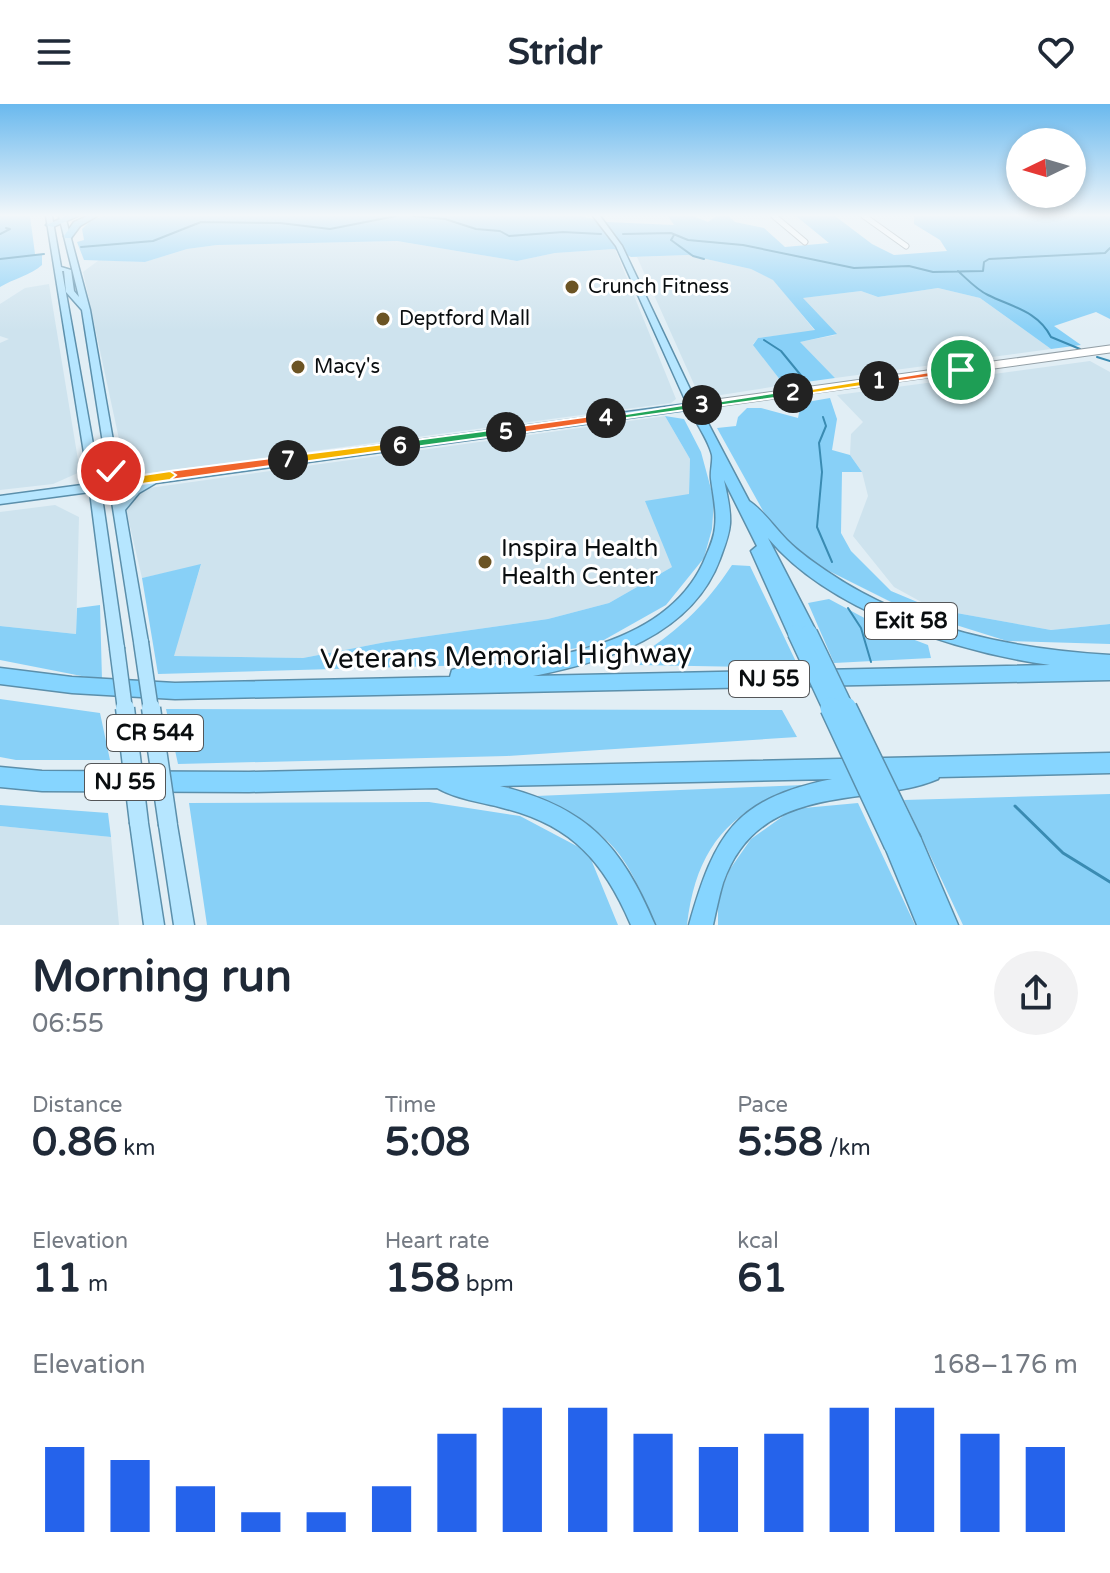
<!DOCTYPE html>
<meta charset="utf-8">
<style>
:root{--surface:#fff;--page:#f2f2f3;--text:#1f2937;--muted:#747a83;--accent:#2563eb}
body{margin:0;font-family:"Varela Round",sans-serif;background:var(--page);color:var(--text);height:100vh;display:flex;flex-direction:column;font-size:30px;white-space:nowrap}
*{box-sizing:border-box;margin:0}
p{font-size:26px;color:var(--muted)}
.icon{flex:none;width:44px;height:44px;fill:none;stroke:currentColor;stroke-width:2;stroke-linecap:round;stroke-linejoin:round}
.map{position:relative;height:821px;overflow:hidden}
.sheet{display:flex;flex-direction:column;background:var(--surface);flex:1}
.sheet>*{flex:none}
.needle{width:52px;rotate:265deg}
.buttons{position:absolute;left:1006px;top:24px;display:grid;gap:16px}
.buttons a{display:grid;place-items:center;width:80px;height:80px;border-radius:50%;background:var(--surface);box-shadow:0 4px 12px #0003;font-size:40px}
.pin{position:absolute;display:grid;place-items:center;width:68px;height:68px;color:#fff;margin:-34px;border:4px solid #fff;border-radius:50%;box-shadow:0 2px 8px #0007}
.km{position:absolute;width:40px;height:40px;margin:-20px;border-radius:50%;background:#222;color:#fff;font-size:22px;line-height:40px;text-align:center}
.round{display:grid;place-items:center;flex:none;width:84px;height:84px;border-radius:42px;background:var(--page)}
.summary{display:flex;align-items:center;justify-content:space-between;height:136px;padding:0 32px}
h1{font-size:44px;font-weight:700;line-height:60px}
.metrics{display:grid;grid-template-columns:repeat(3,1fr);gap:12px;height:136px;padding:8px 32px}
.metrics div{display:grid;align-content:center}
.metrics b{font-size:40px;font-weight:700}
.metrics small{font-size:22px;font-weight:400}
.metrics p{font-size:22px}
.chart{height:224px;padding:16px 32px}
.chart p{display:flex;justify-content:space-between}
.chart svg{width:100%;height:144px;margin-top:8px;stroke:var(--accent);stroke-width:6}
header{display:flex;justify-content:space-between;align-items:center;height:104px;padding:0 32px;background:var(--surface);font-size:36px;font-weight:700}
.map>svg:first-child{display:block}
</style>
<header><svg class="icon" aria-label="menu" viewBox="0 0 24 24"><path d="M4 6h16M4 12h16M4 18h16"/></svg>Stridr<svg class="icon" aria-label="heart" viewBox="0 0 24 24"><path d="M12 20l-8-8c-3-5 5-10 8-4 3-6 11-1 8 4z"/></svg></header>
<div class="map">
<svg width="1110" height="821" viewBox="0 0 1110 821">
<rect width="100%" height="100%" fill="#e1eef5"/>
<path fill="#cee3ee" d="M397 137 517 157 555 149 615 145 676 295 671 299 127 372 83 168 99 156 145 158 187 145 217 141Z
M688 151 751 165 774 176 815 227 758 234 753 240 784 281 708 293 697 287 637 153Z
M49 180 80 368 53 380 0 386V239L9 235 0 232V200L25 184Z
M938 184 980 194 1051 245 835 274 799 238 836 231 802 194 861 187 878 193Z
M1090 257 1110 268V520L1051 526 934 505 894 483 853 432 868 392 862 368 850 351 851 330 863 318 837 291Z
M665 312 690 355 689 390 672 463 609 499 548 515 386 538 303 554 173 552 201 461 142 474 125 401 142 385Z
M55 401 79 413 76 530 0 522V408Z
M0 722 111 733 119 821H0Z"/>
<path fill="#88d0f7" d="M0 112H30L35 150 42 151V161C31 171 13 175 0 183Z
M104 112H581L607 118 674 121 668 112H693L708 118 716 112H729L735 118 764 124 785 143 829 139 796 112H835L872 140 894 151 947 147 940 136 914 120V112H1110V215L1096 208 1054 222 1081 241 1051 245 980 194 938 184 878 193 861 187 803 194 837 230 800 238 835 274 784 281 753 241 758 234 815 226 773 176 751 165 688 151 631 153 614 145 555 149 517 157 397 137 217 141 187 145 145 158 84 156 77 138 84 136 82 125 91 116Z
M830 294 837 315 832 346 850 351 862 368H842L841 429 851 447 891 487 934 505 1051 526 1110 520V540L1007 537 905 505 809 457 772 423 717 324 736 322 738 313 747 304H761L798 314 801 299Z
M665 312 684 315 701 348 714 396 712 425 704 454 666 501 595 541 475 561 158 570 142 474 201 460 174 552 303 554 386 538 548 515 609 499 672 463 645 397 689 390 690 355Z
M732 461 750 462 799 564 638 561 633 556C676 528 704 504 732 461Z
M829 495 883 524 928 541 931 554 834 559 808 499Z
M100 501 102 576 0 556V522L76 530 77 504Z
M0 595 100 609 110 656H16L0 653Z
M166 605 782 606 797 633 507 652 178 660Z
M803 681C730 705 696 743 687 821H655C624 743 610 729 536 692Z
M1110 690V821H963L904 696Z
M429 698 520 712 588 748 618 821H207L189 699Z
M858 699 915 821H718V795L730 765 751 735 793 705Z
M0 701 108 709 111 733 0 722Z"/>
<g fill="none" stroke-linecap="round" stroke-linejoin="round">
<path stroke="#3a8bb2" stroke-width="2" d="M413 112 445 115 476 125 500 127 509 132 563 128 601 130
M0 130 10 125 6 124
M623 130 671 129 688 136 743 141 854 164 909 162 933 168 983 167 984 158 989 155 1105 149 1110 144
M674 131 671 136 693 152 704 155
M81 143 153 137 201 118 280 119 330 125 396 112
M0 155 44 150
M958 167C967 175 977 186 988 191 1012 203 1038 207 1051 233L1080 245
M764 236 781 247 808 280
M1097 253 1110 257
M823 313 826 322 819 339 822 368 817 423 832 458
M848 504 861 524 871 558"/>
<path stroke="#3a8bb2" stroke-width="3" d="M1015 702 1063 749 1110 778"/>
<defs>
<path id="minor-far2" d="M774 112 805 138
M864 112 906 142"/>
<path id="minor-far1" d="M695 302 1110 245"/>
<path id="minor" d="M693 302 709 300"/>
<path id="major" d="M46 112H52L61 163 71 166 74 187 79 193 59 112H65L90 206 120 376 687 300 616 142 593 112H600L622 142 698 302 693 305 156 379 139 389 125 406 148 538 146 542 141 544 136 542 134 538 110 385 101 386 124 544 122 548 117 550 112 548 110 544 90 388 0 400V392L89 380ZM62 167H64L66 188 82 206 109 377 100 379ZM134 382 123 393 121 383Z
M139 710 145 713 148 719 164 821H144L130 719 133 713Z
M168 712 174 715 177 721 194 821H174L159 721 162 715Z"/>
<path id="highway" d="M67 112H78L53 123 46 121Z
M87 112H97L80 122 71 134H65L64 132 74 118Z
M693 299 699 302 749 397C764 407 774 423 787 436 800 449 816 460 831 470 914 525 1012 545 1110 551V576L175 595 72 589 0 580V564L72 573 175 579 450 573 452 566 458 564C543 557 670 544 706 452 710 443 714 434 715 423 717 407 713 391 711 375 710 367 713 358 712 351 709 337 694 315 687 302ZM724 376 757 442 751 447 790 534 796 536 802 533 809 536 815 534 817 529 768 434C830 508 957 548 1050 561L533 572C606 558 692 531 720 455 724 444 729 432 730 420 731 405 727 391 724 376Z
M1110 649V669L939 673 938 675C914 685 891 687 866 691 802 699 747 710 723 779 719 792 716 807 713 821H689C715 729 735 695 832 675L500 682C586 703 621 740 655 821H631C604 758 572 721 503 704 481 698 456 695 437 684L249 688 42 687 0 683V663L42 667 249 668Z
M911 727 919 730 958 821H917L884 741 887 733 895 730 902 733Z"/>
</defs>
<use href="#minor-far2" stroke="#94a0a7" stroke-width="7"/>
<use href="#minor-far1" stroke="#94a0a7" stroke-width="9"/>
<use href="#minor" stroke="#94a0a7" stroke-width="11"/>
<use href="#major" stroke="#5b8fab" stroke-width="3"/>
<use href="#highway" stroke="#5b8fab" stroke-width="3"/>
<use href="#minor-far2" stroke="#fff" stroke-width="5"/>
<use href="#minor-far1" stroke="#fff" stroke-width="7"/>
<use href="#minor" stroke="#fff" stroke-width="8"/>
<use href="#major" fill="#b6e6ff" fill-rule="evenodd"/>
<use href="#highway" fill="#86d5ff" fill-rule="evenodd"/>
<defs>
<path id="major-bridge-far1" d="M141 538 151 606
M117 544 125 606"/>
<path id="major-bridge" d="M125 604 139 719
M151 604 168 721"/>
<path id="highway-bridge-far1" d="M796 529 832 606
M809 529 846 606"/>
<path id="highway-bridge" d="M831 604 895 741
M846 604 911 738"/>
</defs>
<use href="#major-bridge-far1" stroke="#5b8fab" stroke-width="17" stroke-linecap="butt"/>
<use href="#major-bridge" stroke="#5b8fab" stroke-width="21" stroke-linecap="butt"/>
<use href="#highway-bridge-far1" stroke="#5b8fab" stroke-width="19" stroke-linecap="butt"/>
<use href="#highway-bridge" stroke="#5b8fab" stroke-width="24" stroke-linecap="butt"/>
<use href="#major-bridge-far1" stroke="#b6e6ff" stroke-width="14"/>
<use href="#major-bridge" stroke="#b6e6ff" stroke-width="18"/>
<use href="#highway-bridge-far1" stroke="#86d5ff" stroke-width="16"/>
<use href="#highway-bridge" stroke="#86d5ff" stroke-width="21"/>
</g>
<linearGradient id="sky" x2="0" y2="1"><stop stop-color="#6ab9ee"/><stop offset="0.49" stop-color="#f2f7fa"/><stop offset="1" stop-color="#f2f7fa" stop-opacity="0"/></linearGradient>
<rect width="1110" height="227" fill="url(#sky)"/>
<path fill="#f0652b" stroke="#fff" stroke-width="2" d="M961 263 964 268 879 280 874 277Z"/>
<path fill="#f5b400" stroke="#fff" stroke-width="2" d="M879 274 884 277 882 279 793 292 787 289Z"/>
<path fill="#22a559" stroke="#fff" stroke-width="2" d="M793 286H796V291L702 304 696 301Z"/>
<path fill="#22a559" stroke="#fff" stroke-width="2" d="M702 298 707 301 706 303 606 317 601 314Z"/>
<path fill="#f0652b" stroke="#fff" stroke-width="2" d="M606 310 612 314 610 316 506 331 501 328 506 324Z"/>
<path fill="#22a559" stroke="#fff" stroke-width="2" d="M506 324 512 328 510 330 400 345 394 342 400 338Z"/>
<path fill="#f5b400" stroke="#fff" stroke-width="2" d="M400 338 406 342 404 344 288 360 282 356 288 352Z"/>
<path fill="#f0652b" stroke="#fff" stroke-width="2" d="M288 352 292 354V359L170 376 164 371 170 367Z"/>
<path fill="#f5b400" stroke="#fff" stroke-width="2" d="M107 365H115L118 375 170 367 176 371 170 376 113 384 107 379Z"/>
<g fill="#6c5424" stroke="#fff" stroke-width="3">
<circle cx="572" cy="183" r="8"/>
<circle cx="383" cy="215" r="8"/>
<circle cx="298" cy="263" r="8"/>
<circle cx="485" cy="458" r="8"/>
</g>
<g text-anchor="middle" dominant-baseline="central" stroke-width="6" stroke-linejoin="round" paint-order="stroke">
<g font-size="20" fill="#0a0e10" stroke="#fff" text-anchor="start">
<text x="588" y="183">Crunch Fitness</text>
<text x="399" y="215">Deptford Mall</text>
<text x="314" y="263">Macy's</text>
</g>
<g fill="#fff" stroke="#545658" stroke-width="2">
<rect x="865" y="499" width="92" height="36" rx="6"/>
<rect x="729" y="557" width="80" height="36" rx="6"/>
<rect x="107" y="611" width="96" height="36" rx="6"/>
<rect x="85" y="660" width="80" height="36" rx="6"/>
</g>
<g font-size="22" font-weight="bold" fill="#0a0e10">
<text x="911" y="517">Exit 58</text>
<text x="769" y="575">NJ 55</text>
<text x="155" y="629">CR 544</text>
<text x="125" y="678">NJ 55</text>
</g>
<g font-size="24" fill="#0a0e10" stroke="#fff" text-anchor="start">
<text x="501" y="444">Inspira Health<tspan x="501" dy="28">Health Center</tspan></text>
</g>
<g font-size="28" fill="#0a0e10" stroke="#fff">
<text transform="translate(506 552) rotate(-1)">Veterans Memorial Highway</text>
</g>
</g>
</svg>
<div class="buttons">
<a><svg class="needle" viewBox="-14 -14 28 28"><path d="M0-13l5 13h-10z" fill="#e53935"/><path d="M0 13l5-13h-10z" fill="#747a83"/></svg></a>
</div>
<div class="pin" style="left:961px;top:266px;background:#1e9e55"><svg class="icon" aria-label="arrive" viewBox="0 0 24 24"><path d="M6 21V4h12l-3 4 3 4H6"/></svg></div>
<div class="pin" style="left:111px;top:367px;background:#d93025"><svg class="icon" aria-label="check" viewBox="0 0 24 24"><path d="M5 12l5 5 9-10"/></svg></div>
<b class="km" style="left:879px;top:277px">1</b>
<b class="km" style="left:793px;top:289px">2</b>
<b class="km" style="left:702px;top:301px">3</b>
<b class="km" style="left:606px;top:314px">4</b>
<b class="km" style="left:506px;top:328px">5</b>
<b class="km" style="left:400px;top:342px">6</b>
<b class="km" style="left:288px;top:356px">7</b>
</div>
<section class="sheet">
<div class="summary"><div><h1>Morning run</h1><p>06:55</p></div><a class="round"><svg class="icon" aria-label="share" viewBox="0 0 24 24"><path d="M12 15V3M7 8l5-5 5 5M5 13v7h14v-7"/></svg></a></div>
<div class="metrics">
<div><p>Distance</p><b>0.86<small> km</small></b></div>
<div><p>Time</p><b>5:08</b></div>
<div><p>Pace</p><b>5:58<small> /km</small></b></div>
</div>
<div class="metrics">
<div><p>Elevation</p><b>11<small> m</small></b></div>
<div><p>Heart rate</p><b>158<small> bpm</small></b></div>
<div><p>kcal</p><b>61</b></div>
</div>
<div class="chart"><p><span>Elevation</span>168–176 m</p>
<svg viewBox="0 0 160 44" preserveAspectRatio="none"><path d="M5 44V18M15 44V22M25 44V30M35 44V38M45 44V38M55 44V30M65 44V14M75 44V6M85 44V6M95 44V14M105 44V18M115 44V14M125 44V6M135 44V6M145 44V14M155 44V18"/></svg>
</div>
</section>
